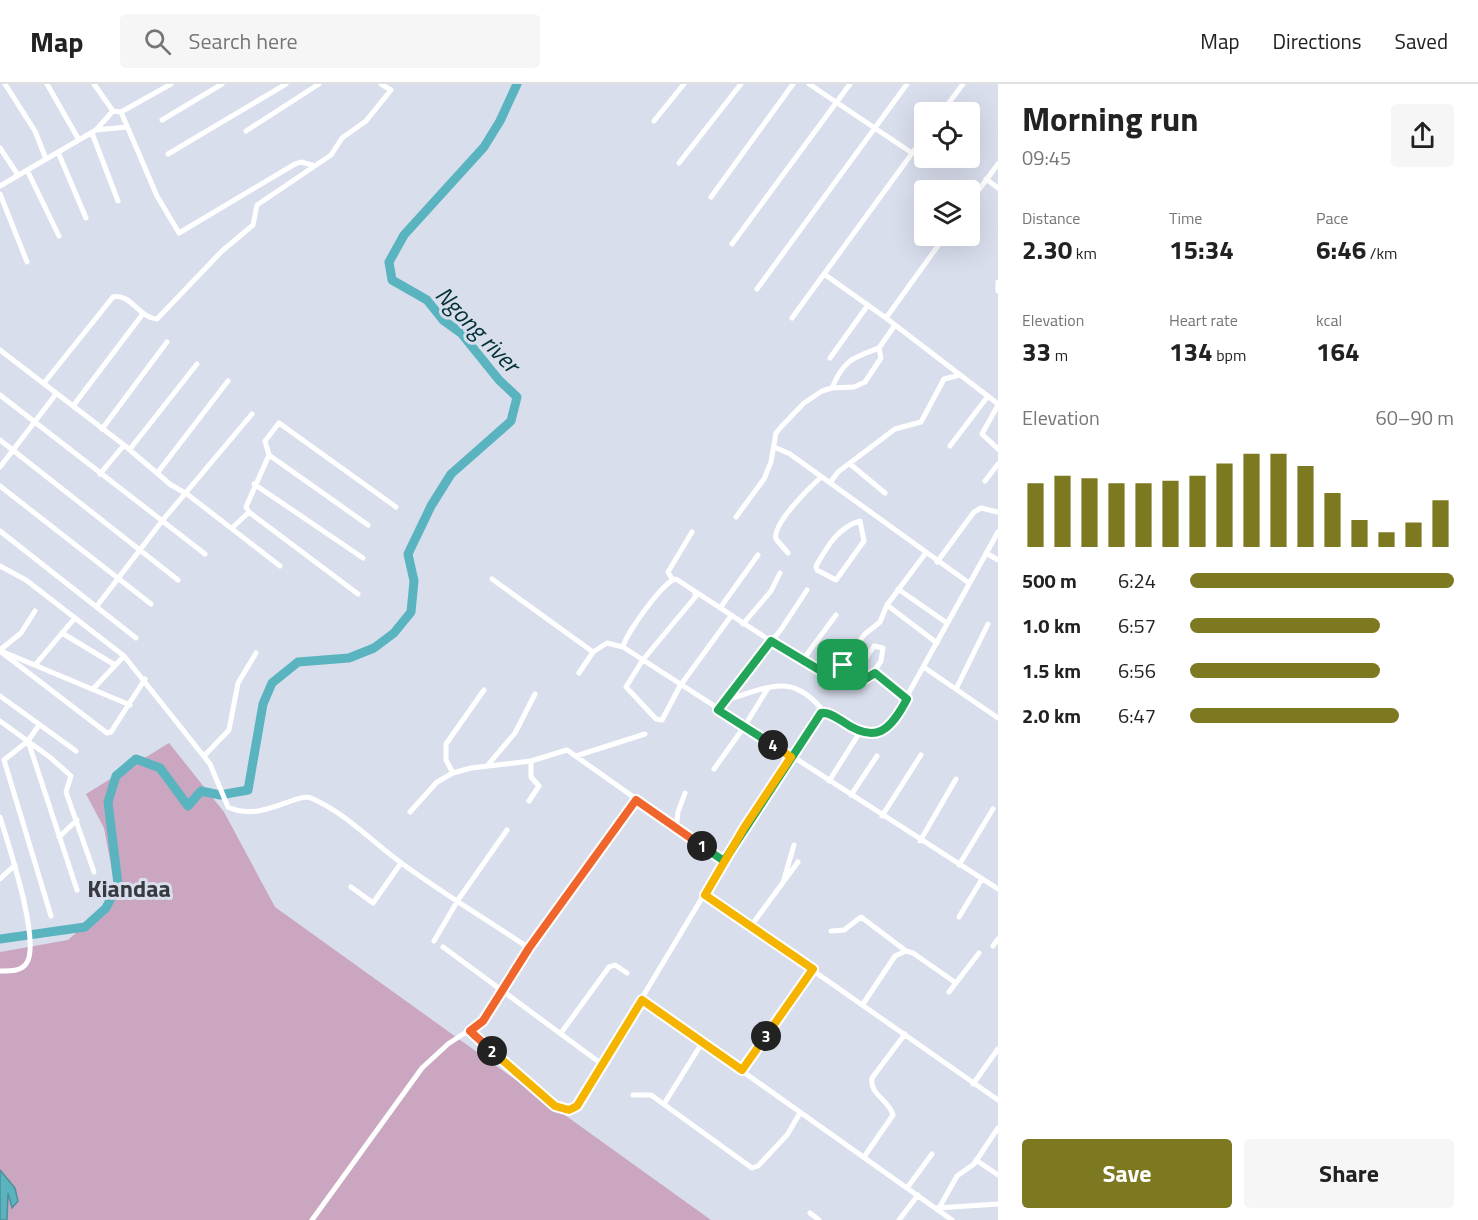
<!DOCTYPE html>
<meta charset="utf-8">
<style>
:root{--surface:#fff;--page:#f6f6f6;--text:#222;--muted:#767676;--line:#e0e0e0;--accent:#7c7920}
body{margin:0;font-family:"Titillium Web",sans-serif;background:var(--page);color:var(--text);height:100vh;display:flex;flex-direction:column;font-size:22px;white-space:nowrap}
*{box-sizing:border-box;margin:0}
p{font-size:20px;color:var(--muted)}
.icon{flex:none;width:33px;height:33px;fill:none;stroke:currentColor;stroke-width:2;stroke-linecap:round;stroke-linejoin:round}
.map{position:relative;flex:1;overflow:hidden}
.drawer{display:flex;flex-direction:column;background:var(--surface);width:480px}
.drawer>*{flex:none}
.buttons{position:absolute;left:914px;top:18px;display:grid;gap:12px}
.buttons a{display:grid;place-items:center;width:66px;height:66px;border-radius:6px;background:var(--surface);box-shadow:0 6px 24px #0002;font-size:30px}
.pin{position:absolute;display:grid;place-items:center;width:51px;height:51px;color:#fff;margin:-26px;border-radius:12px;box-shadow:0 3px 9px #0006}
.km{position:absolute;width:30px;height:30px;margin:-15px;border-radius:50%;background:#222;color:#fff;font-size:16px;line-height:30px;text-align:center}
.round{display:grid;place-items:center;flex:none;width:63px;height:63px;border-radius:6px;background:var(--page)}
.overview{display:flex;align-items:center;justify-content:space-between;height:102px;padding:0 24px}
h1{font-size:33px;font-weight:700;line-height:45px}
.figures{display:grid;grid-template-columns:repeat(3,1fr);gap:9px;height:102px;padding:6px 24px}
.figures div{display:grid;align-content:center}
.figures b{font-size:26px;font-weight:700}
.figures small{font-size:16px;font-weight:400}
.figures p{font-size:16px}
.chart{height:168px;padding:12px 24px}
.chart p{display:flex;justify-content:space-between}
.chart svg{width:100%;height:108px;margin-top:6px;stroke:var(--accent);stroke-width:6}
.action{display:flex;gap:12px;margin-top:auto;padding:12px 24px}
.action a{flex:1;height:69px;border-radius:6px;background:var(--accent);color:#fff;font-size:24px;font-weight:700;line-height:69px;text-align:center}
.action a+a{background:var(--page);color:var(--text)}
ul{padding:0 24px;list-style:none;font-size:20px}
li{display:grid;grid-template-columns:96px 72px 1fr;align-items:center;height:45px}
li i{height:15px;border-radius:8px;background:var(--accent)}
header{display:flex;align-items:center;gap:36px;box-sizing:border-box;height:84px;padding:0 30px;background:var(--surface);border-bottom:2px solid var(--line)}
header strong{font-size:28px}
nav{display:flex;gap:33px;margin-inline-start:auto;font-size:21px}
.search{width:420px;height:54px;background:var(--page);display:flex;align-items:center;gap:15px;box-sizing:border-box;padding:0 21px;border-radius:6px;color:var(--muted);font-size:22px}
main{display:flex;flex:1;min-height:0}
.map>svg:first-child{display:block}
</style>
<header>
<strong>Map</strong>
<div class="search"><svg class="icon" aria-label="search" viewBox="0 0 24 24"><circle cx="10" cy="10" r="6"/><path d="M15 15l6 6"/></svg>Search here</div>
<nav><a>Map</a><a>Directions</a><a>Saved</a></nav>
</header>
<main>
<div class="map">
<svg width="998" height="1136" viewBox="0 0 998 1136">
<rect width="100%" height="100%" fill="#d9deed"/>
<path fill="#caa6c0" d="M169 659 224 728 275 823 711 1136H0V868L68 856 117 813 104 744 86 710Z"/>
<path fill="#5ab4bf" stroke="#508f99" stroke-width="1.5" d="M0 1086 15 1104 18 1117 12 1124 8 1109 7 1136H0Z"/>
<g fill="none" stroke-linecap="round" stroke-linejoin="round">
<path stroke="#5ab4bf" stroke-width="9" d="M0 855 85 843 106 824 118 800 108 718 116 692 136 675 160 684 188 722 201 707 220 711 248 706 263 620 272 599 298 578 349 574 374 564 394 549 411 528 414 497 408 470 431 422 451 390 511 337 517 313 499 296 461 249 443 236 427 216 392 196 389 178 404 151 484 63 500 37 517 0"/>
<path stroke="#fff" stroke-width="5" d="M5 0 35 47 46 75
M47 0 79 56
M94 0 113 27
M809 0 912 69
M121 28 157 112 179 149 295 80 301 78 312 81
M942 28 963 0
M162 36 222 0
M654 37 684 0
M96 46 127 43
M246 47 319 0
M92 49 118 117
M0 64 18 91
M58 68 86 134
M168 70 286 0
M679 79 741 0
M27 86 59 152
M986 95 998 104
M0 102 96 46 113 27 121 28 171 0
M0 110 27 178
M711 113 793 0
M969 119 998 80
M945 152 886 234 998 320
M732 160 850 0
M998 198V207
M757 205 907 0
M792 234 824 190
M886 234 824 190 924 53
M0 266 124 361 171 401 187 410 280 482
M830 274 868 221
M44 299 113 213C131 209 139 234 157 235L222 167 253 141 257 121 331 71 342 54 366 37 391 6 381 0
M832 304C843 277 852 274 879 264
M0 311 205 470
M998 321 982 350 998 365
M73 322 142 231
M102 345 167 258
M0 356 178 496
M950 362 988 312
M774 363 790 370 969 499
M130 365 197 280
M269 371 368 441
M850 380 885 409
M0 383 56 310
M158 388 228 297
M100 390 124 361
M985 397 998 380
M830 399 838 388 895 345 921 338 944 295 960 291
M254 400 363 474
M0 402 151 520
M249 428 358 510
M736 433 764 395 771 378 776 349 781 343 804 319 822 307 832 304 854 303 865 298 881 274 879 264 895 241
M860 437 864 457 836 496 817 486 816 482C827 463 838 443 860 437Z
M232 444 249 428 246 423 269 371 265 357 279 339 396 423
M0 447 136 554
M788 469 776 455C772 440 810 403 821 393
M986 469 998 476
M925 470 887 521 880 538 865 550 832 591 812 584 676 495C664 496 625 551 623 563L998 805
M937 478 974 428 981 424 998 428
M0 482 26 496 124 572 210 680 228 723C261 739 296 708 311 714 346 729 373 759 404 781 444 810 487 836 529 864
M492 495 593 568 607 559 623 563
M672 495 668 488 692 448
M898 505 947 539
M694 507 696 512 642 577 626 603 656 635 662 636 680 602 731 532
M887 521 937 559
M97 522 162 437 252 330
M720 524 758 471
M743 540 771 507 780 489
M62 549 115 581
M0 566 21 549 35 527
M0 567 107 649 111 648 145 595
M1 567 130 621
M802 577 836 531
M35 581 74 535
M843 581 852 590C858 595 861 597 868 596L881 577 883 564 874 562 859 585 852 590
M925 584 998 634
M579 589 593 568
M875 589 907 615
M93 605 124 572
M956 605 988 540
M0 612 76 667
M725 616C767 605 791 586 824 628
M718 626 782 544 807 506
M0 637 51 674 71 692 66 708 94 788
M39 641 28 657 4 676 51 832
M28 657 77 806
M204 672 229 646 238 599 256 569
M576 672 645 650
M487 682 515 649 535 610
M714 685 744 643 768 604
M453 689 446 676V660L484 606
M829 697 860 648
M851 711 877 672
M529 717 539 702 531 693V677
M410 728 437 698 453 689 471 684 531 677 567 666 724 777
M882 732 921 671
M0 733C8 759 42 860 26 880 20 888 8 887 0 887
M676 744 678 728 685 709
M59 753 77 736
M920 757 956 695
M959 781 993 725
M0 795 15 781
M784 795 794 761
M351 803 373 819 401 779
M705 811 998 1016
M959 833 982 795
M751 842 798 778
M831 847 844 846 861 833 906 867
M434 857 458 816 507 746
M993 862 998 855
M443 863 603 981
M949 908 979 869
M642 916 952 1136
M863 920 895 872 906 867 913 869 956 899
M470 947 555 1022 569 1026 577 1022 744 744 816 633 824 628C850 638 860 661 891 641L998 448
M561 949 609 883 615 881 627 889
M742 986 813 885
M973 1000 998 965
M633 1011H651L752 1084 758 1082 787 1051 800 1029
M664 1020 702 959
M864 1073 893 1031C889 1016 869 1010 872 994L905 950
M976 1076 998 1091
M907 1104 932 1070
M937 1124 998 1120
M938 1126 957 1092 974 1080 998 1044
M810 1129 819 1136
M312 1136 422 984 448 960 483 937 529 864 636 716
M899 1136 918 1111"/>
</g>
<g fill="none" stroke-linecap="round" stroke-linejoin="round">
<defs>
<path id="split-1" d="M702 762 724 777 821 629C829 628 835 633 842 637 876 661 890 647 907 615L875 589 862 597 843 581"/>
<path id="split-2" d="M492 967 470 947 483 937 529 864 636 716 702 762"/>
<path id="split-3" d="M492 967 555 1022 569 1026 577 1022 642 916 742 986 766 952"/>
<path id="split-4" d="M766 952 813 885 705 811 744 744 791 673 773 661"/>
<path id="split-5" d="M773 661 718 626 771 557 826 590 832 591 843 581"/>
</defs>
<use href="#split-1" stroke="#fff" stroke-width="12"/>
<use href="#split-2" stroke="#fff" stroke-width="12"/>
<use href="#split-3" stroke="#fff" stroke-width="12"/>
<use href="#split-4" stroke="#fff" stroke-width="12"/>
<use href="#split-5" stroke="#fff" stroke-width="12"/>
<use href="#split-1" stroke="#22a559" stroke-width="8"/>
<use href="#split-2" stroke="#f0652b" stroke-width="8"/>
<use href="#split-3" stroke="#f5b400" stroke-width="8"/>
<use href="#split-4" stroke="#f5b400" stroke-width="8"/>
<use href="#split-5" stroke="#22a559" stroke-width="8"/>
</g>
<g text-anchor="middle" dominant-baseline="central" stroke-width="6" stroke-linejoin="round" paint-order="stroke">
<g font-size="24" font-style="italic" fill="#023035" stroke="#d9deed">
<text transform="translate(478 245) rotate(46)">Ngong river</text>
</g>
<g font-size="24" font-weight="bold" fill="#383a40" stroke="#d9deed">
<text x="129" y="804">Kiandaa</text>
</g>
</g>
</svg>
<div class="buttons">
<a><svg class="icon" aria-label="locate" viewBox="0 0 24 24"><circle cx="12" cy="12" r="6"/><path d="M12 2v4M12 18v4M2 12h4M18 12h4"/></svg></a>
<a><svg class="icon" aria-label="layers" viewBox="0 0 24 24"><path d="M12 4l9 5-9 5-9-5zM3 14l9 5 9-5"/></svg></a>
</div>
<div class="pin" style="left:843px;top:581px;background:#1e9e55"><svg class="icon" aria-label="arrive" viewBox="0 0 24 24"><path d="M6 21V4h12l-3 4 3 4H6"/></svg></div>
<b class="km" style="left:702px;top:762px">1</b>
<b class="km" style="left:492px;top:967px">2</b>
<b class="km" style="left:766px;top:952px">3</b>
<b class="km" style="left:773px;top:661px">4</b>
</div>
<section class="drawer">
<div class="overview"><div><h1>Morning run</h1><p>09:45</p></div><a class="round"><svg class="icon" aria-label="share" viewBox="0 0 24 24"><path d="M12 15V3M7 8l5-5 5 5M5 13v7h14v-7"/></svg></a></div>
<div class="figures">
<div><p>Distance</p><b>2.30<small> km</small></b></div>
<div><p>Time</p><b>15:34</b></div>
<div><p>Pace</p><b>6:46<small> /km</small></b></div>
</div>
<div class="figures">
<div><p>Elevation</p><b>33<small> m</small></b></div>
<div><p>Heart rate</p><b>134<small> bpm</small></b></div>
<div><p>kcal</p><b>164</b></div>
</div>
<div class="chart"><p><span>Elevation</span>60–90 m</p>
<svg viewBox="0 0 160 44" preserveAspectRatio="none"><path d="M5 44V18M15 44V15M25 44V16M35 44V18M45 44V18M55 44V17M65 44V15M75 44V10M85 44V6M95 44V6M105 44V11M115 44V22M125 44V33M135 44V38M145 44V34M155 44V25"/></svg>
</div>
<ul>
<li><b>500 m</b>6:24<i style="width:100%"></i></li>
<li><b>1.0 km</b>6:57<i style="width:72%"></i></li>
<li><b>1.5 km</b>6:56<i style="width:72%"></i></li>
<li><b>2.0 km</b>6:47<i style="width:79%"></i></li>
</ul>
<div class="action"><a>Save</a><a>Share</a></div>
</section>
</main>
